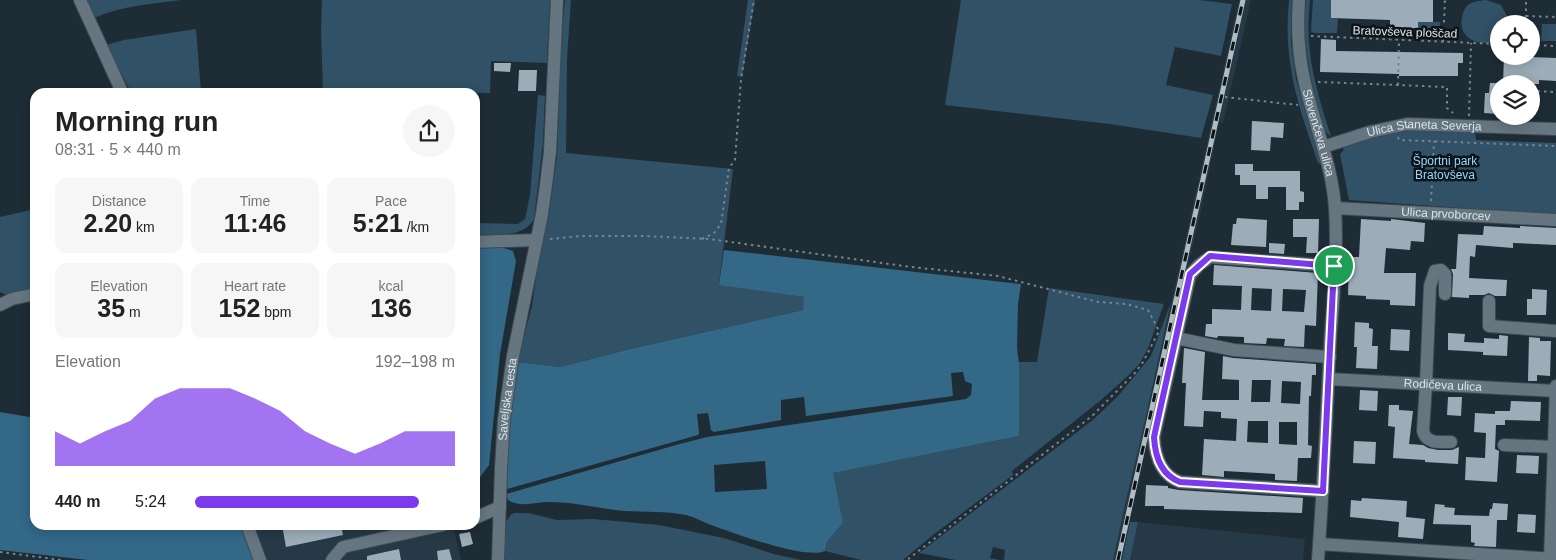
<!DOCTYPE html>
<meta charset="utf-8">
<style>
:root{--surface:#fff;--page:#f6f6f6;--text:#222;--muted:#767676;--accent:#7c3aed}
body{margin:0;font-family:Helvetica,sans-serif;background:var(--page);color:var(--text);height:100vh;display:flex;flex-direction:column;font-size:19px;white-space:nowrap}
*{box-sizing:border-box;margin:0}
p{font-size:16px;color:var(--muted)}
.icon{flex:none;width:28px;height:28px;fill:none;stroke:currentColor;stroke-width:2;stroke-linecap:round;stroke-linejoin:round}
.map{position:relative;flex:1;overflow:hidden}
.sheet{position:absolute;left:30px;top:88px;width:450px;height:442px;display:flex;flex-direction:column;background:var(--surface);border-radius:15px;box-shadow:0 2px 12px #0003}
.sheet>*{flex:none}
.tools{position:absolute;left:1490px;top:15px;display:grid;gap:10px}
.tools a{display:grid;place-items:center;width:50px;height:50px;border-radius:50%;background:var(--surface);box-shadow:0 2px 12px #0003;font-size:25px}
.pin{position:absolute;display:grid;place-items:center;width:42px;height:42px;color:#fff;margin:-21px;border:2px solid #fff;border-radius:50%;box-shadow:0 1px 5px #0007}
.round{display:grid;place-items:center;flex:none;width:52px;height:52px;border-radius:26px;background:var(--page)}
.overview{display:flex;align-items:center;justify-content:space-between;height:85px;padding:0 25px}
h1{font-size:28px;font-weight:700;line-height:38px}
.figures{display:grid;grid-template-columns:repeat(3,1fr);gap:8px;height:85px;padding:5px 25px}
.figures div{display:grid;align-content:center;border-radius:12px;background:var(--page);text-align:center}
.figures b{font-size:25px;font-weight:700}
.figures small{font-size:14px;font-weight:400}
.figures p{font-size:14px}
.chart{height:140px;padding:10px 25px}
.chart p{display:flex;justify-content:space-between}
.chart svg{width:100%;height:90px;margin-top:5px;fill:var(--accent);opacity:.7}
ul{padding:0 25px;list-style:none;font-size:16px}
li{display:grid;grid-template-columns:80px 60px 1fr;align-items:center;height:38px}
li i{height:12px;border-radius:6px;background:var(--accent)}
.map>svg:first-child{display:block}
</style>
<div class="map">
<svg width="1556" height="560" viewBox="0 0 1556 560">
<rect width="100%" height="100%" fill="#1e2c36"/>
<path fill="#253946" d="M1239 0H1251L1223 123 1219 122 1203 201 1142 462 1122 560H1113L1126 500 1142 434Z
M1138 522 1305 539 1303 560H1130Z
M253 525H453L461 560H266Z"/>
<path fill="#305166" d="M87 0H181C153 4 120 6 94 18Z
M322 0H550L547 63 491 61 490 93 323 92 321 29Z
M565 0H571L567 59 566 153 733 169 719 284 805 297 803 310 630 349 560 367 517 362 532 306 537 271 549 214 557 156 561 40Z
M748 0H755L742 77 737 76Z
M961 0H1200L1232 4 1221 56 1175 47 1166 85 1213 95 1201 138 1110 124 945 105Z
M1289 0H1292L1291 42 1296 79 1321 164 1318 163C1307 130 1294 96 1290 62 1287 41 1287 21 1289 0Z
M1306 0H1310C1304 52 1316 88 1331 137L1325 131C1312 86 1301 48 1306 0Z
M1313 0H1331V18L1338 19 1337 33H1314L1311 31Z
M1486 0 1501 5 1507 16V24H1499V39C1494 43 1489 43 1483 43 1468 42 1459 32 1462 17 1463 13 1464 9 1467 6 1472 1 1479 1 1486 0Z
M1418 22H1440V38L1418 37Z
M1542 24H1556V41H1541Z
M196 29 201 92H131L106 45 124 40Z
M538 95 545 96 543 143 534 219C523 239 494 234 475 235V223L518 224 525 219 530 195Z
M1402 128 1475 132 1476 140 1556 143V215L1349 200 1340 154 1343 151 1344 147 1368 136Z
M35 209V291C23 294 11 298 0 292V217Z
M1049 288 1164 304 1148 348 1140 363 1130 374 1101 400 1012 471 1013 475 933 535 903 560H861L825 551 827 542 843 523 832 473 1019 436V362H1037Z
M1171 302 1142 434 1126 500 1113 560H1004L1005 550 993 547 990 558 1000 560H956L919 553 1094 419 1119 395 1151 356Z
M514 513H529L557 520 593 519 659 525 724 538 774 554 801 560H503C504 545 499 521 514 513Z
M1130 522H1138L1130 560H1122Z"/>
<path fill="#336887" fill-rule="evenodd" d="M504 248 513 251 516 261 500 354 489 465 478 480 475 479V248Z
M724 250 1021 284 1018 304 1017 348 1019 363V436L833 473 843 523 827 542 825 551C805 560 734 533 711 525 703 522 695 517 686 515 666 511 646 512 625 511 600 509 575 502 549 502 536 502 520 508 508 500L506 494 676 445 707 437 966 399 971 395 972 384 965 381 963 372 951 373 953 396 806 416 804 397 781 400V420L714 432 711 430 708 413 697 414 699 433 698 435 507 489 505 488 509 420 517 362 560 367 630 349 803 310 804 297 719 285ZM765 461 767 489 715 492 714 465Z
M0 412 35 418V525H242L257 560H88L0 550Z"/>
<path fill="#9cadb9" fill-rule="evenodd" d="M1331 0H1433V22H1418V28H1411L1390 27V20L1331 18Z
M1321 39 1336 40V51L1463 53V63H1458V76H1399V74L1320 72Z
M1504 56 1556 58V81L1539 80V84H1503Z
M494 63H511L510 72 494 71Z
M519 70H537L536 91H518Z
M1490 83H1499V114L1484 113 1485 93H1489Z
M1252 121 1284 123 1283 138 1271 137 1270 151 1251 150Z
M1235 164H1253V171H1300V191L1304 192V202H1299V210H1286V187H1268V199H1256V185H1240V175H1235Z
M1237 218 1267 220 1266 247 1231 245 1233 224H1236Z
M1293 219H1319L1318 253H1306L1307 237H1293Z
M1361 219 1391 221V219L1425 223 1424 242 1411 241 1410 250 1386 248 1384 273H1416L1415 306 1390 305V300L1366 299V296L1348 295 1349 257H1359Z
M1484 226 1520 228V226L1556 228V245L1513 243V248L1476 245 1475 257 1470 256 1469 278 1507 280 1506 296H1495L1489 293 1484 295H1469V298L1452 297 1453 274 1451 269H1456L1458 234 1483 235Z
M1269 243 1285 244 1284 254 1269 253Z
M1214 265 1318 273 1316 326 1305 325 1304 347 1284 346 1285 339 1267 338 1266 344 1244 343V337L1218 336 1217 338 1205 336 1206 324H1212V309L1241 310 1242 286 1213 285ZM1252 288 1272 289 1271 311 1251 310ZM1283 289 1306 290 1304 312 1282 311Z
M1532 289 1547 290 1546 315H1527V299H1532Z
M1355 322 1369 323V328L1373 329 1372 346H1378L1377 369 1356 368 1357 347H1354Z
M1391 329 1410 330 1409 351 1390 350Z
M1448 333 1465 334 1464 342 1484 343V338L1499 339V335L1508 336 1507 356 1483 355V352L1448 350Z
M1529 337 1540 338V341H1551L1550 376 1537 375V381H1528Z
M1184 348 1205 352 1202 400H1239V380L1222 379 1223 356 1233 358 1316 364V375H1312L1311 396H1309L1308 445 1312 446 1311 458H1298L1297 481 1275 480V474L1224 471V477L1202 475 1204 439 1236 441 1237 419 1221 418V412L1204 411 1203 427 1184 426 1186 383H1182ZM1252 380H1271L1270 402H1251ZM1282 381 1301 382 1300 404 1281 403ZM1248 421H1268V443L1247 442ZM1279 422H1297V445L1279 444Z
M1360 390 1378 391 1377 411 1359 410Z
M1448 397H1462L1461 416 1447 415Z
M1511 401 1541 402 1540 421 1505 420V425H1496L1495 449 1499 451 1497 482 1465 480 1466 457 1485 458 1486 433 1474 432 1475 413 1495 414V411H1510Z
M1389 405H1399V410L1413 411 1409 444 1423 445 1428 448 1438 450H1452L1459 447 1458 464 1425 462V460L1393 458 1395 427 1388 426Z
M1354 441 1376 442 1375 464 1353 463Z
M1517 455 1539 456 1538 474 1516 473Z
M1146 485 1168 486V488L1179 490 1303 498 1302 513 1164 509V506H1145Z
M1362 498 1407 501 1406 517 1425 519 1423 539 1398 537 1399 522 1350 517 1351 500 1361 501Z
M1493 503 1508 504 1507 520H1497L1496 547 1474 546 1475 543 1471 542V525L1433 524 1435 504 1445 505 1444 507 1455 508 1454 515 1489 516 1490 509H1492Z
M1518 514 1536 515 1535 533 1517 532Z
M282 525H341L343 535 286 547Z
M470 532 473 544 462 547 459 534Z
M399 549 401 560H367V556Z
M449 549 452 560H438L437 551Z"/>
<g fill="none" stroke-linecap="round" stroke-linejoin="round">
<defs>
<g id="minor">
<path d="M80 0 122 92"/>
<path id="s1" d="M1299 0C1297 27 1298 53 1304 79 1313 122 1332 163 1335 208 1338 253 1333 299 1330 344 1327 416 1323 488 1318 560"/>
<path id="s2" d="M1323 147 1370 132 1407 124 1556 129"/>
<path id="s3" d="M1335 208 1556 220"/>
<path d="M475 242 537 240"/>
<path d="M1445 294V274L1441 270 1435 271 1430 286 1426 384 1423 431C1426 444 1440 442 1451 442"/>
<path d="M1489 301V326L1556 331"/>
<path d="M0 305 12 299 35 294"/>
<path d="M1176 338 1234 350 1330 357"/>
<path id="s4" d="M1329 379 1556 391"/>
<path d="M1504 445 1554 447"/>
<path d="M1323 491 1180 482C1161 475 1155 456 1154 437L1190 275 1199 265 1210 257 1334 266"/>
<path d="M475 518 500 507"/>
<path d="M247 525 260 560"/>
<path d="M1319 544 1556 559"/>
<path d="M1550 559 1556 386"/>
<path d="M332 560 343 547 443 525"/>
<path id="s5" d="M498 560 501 469 504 419 513 356 542 214 546 185 550 152 557 0"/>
</g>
</defs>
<use href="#minor" stroke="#3e4a52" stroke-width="14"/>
<path stroke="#79848c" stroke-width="2" stroke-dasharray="2.5 4" stroke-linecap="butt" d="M1526 16 1556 17
M1526 24V0
M1311 36 1499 44
M1443 42 1445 0
M1531 45 1556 46
M1529 57V56
M1318 82 1447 87V108L1453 113
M1398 85 1399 40
M1531 91 1556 92
M1225 97 1298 105
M1469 116 1471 43
M1398 137 1399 140 1556 146
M1431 201 1434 141
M550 239 582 236H645L709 239 911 267 998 276 1098 302 1126 304 1148 310 1159 331 1143 362 1135 373 1092 416 907 560
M702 239 714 233 721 224 729 168 735 160 741 79 754 0
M0 552 62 560"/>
<use href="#minor" stroke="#667681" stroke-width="12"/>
<defs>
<path id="rail" d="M1118 560 1243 0"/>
</defs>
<use href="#rail" stroke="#b1bbc2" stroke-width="5"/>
<use href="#rail" stroke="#0d1418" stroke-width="3" stroke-dasharray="9" stroke-linecap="butt"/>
</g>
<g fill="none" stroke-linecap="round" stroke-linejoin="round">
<defs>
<path id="route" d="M1210 256 1334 266 1323 491 1180 482C1161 475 1155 456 1154 437L1190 274Z"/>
</defs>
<use href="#route" stroke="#fff" stroke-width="10"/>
<use href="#route" stroke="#7c3aed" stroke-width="6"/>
</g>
<g text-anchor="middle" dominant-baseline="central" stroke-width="5" stroke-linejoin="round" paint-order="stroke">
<g font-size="12" fill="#dbe4ea" stroke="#0d1418">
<text transform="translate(1405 32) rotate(2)">Bratovševa ploščad</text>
<text stroke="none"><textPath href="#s2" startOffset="104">Ulica Staneta Severja</textPath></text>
<text stroke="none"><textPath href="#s1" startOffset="135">Slovenčeva ulica</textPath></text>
<text stroke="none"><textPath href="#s3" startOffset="111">Ulica prvoborcev</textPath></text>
<text stroke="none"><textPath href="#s4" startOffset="114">Rodičeva ulica</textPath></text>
<text stroke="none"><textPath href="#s5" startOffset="161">Saveljska cesta</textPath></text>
</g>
<g font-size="12" fill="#97d5fd" stroke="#0d1418">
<text x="1445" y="161">Športni park<tspan x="1445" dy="14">Bratovševa</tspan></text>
</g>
</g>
</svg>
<div class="tools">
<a><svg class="icon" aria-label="locate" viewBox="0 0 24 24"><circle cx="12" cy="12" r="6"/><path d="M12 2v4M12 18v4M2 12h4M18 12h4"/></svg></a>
<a><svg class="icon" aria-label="layers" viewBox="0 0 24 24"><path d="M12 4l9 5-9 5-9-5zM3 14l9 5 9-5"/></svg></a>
</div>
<div class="pin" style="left:1334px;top:266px;background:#1e9e55"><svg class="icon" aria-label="arrive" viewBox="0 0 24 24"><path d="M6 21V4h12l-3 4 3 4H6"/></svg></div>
<section class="sheet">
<div class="overview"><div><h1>Morning run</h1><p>08:31 · 5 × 440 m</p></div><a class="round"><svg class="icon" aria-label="share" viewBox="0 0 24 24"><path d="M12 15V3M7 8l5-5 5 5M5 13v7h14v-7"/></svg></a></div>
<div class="figures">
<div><p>Distance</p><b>2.20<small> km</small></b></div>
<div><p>Time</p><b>11:46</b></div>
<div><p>Pace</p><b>5:21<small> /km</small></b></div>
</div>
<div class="figures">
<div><p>Elevation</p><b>35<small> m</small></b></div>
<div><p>Heart rate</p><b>152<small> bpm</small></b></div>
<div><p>kcal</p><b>136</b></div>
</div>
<div class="chart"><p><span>Elevation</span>192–198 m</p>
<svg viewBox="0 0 160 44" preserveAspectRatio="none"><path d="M0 44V27L10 33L20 27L30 22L40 11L50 6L60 6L70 6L80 11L90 17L100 27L110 33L120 38L130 33L140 27L150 27L160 27V44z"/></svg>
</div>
<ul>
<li><b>440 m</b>5:24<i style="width:86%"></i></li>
</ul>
</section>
</div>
